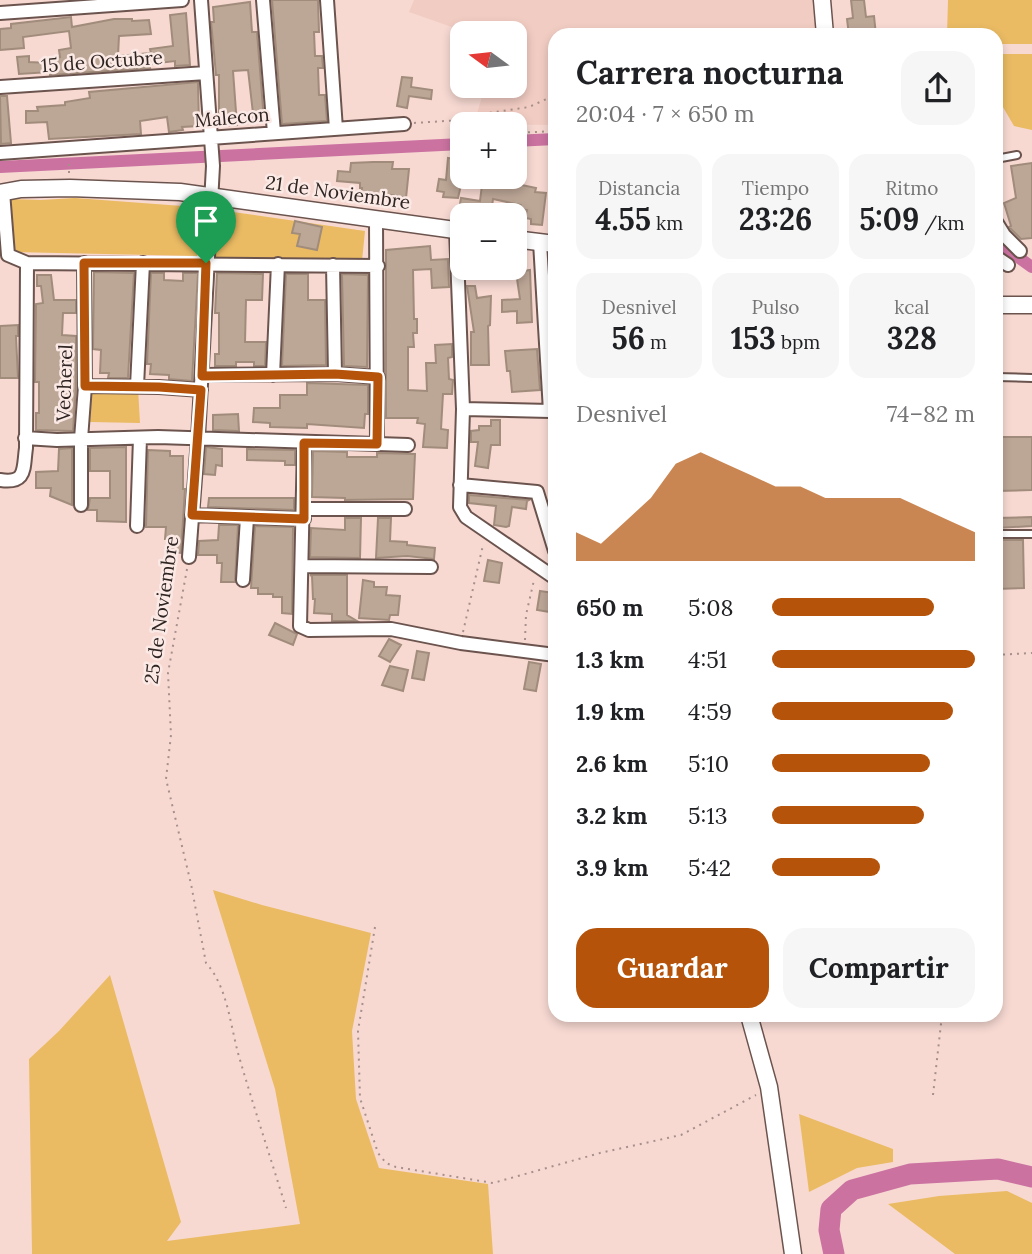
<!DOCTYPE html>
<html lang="es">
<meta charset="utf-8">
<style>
:root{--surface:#fff;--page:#f6f6f6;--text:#202124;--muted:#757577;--accent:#b45309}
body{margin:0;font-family:Lora,serif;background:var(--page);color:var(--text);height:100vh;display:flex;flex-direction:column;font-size:26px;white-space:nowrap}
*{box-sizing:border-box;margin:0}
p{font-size:23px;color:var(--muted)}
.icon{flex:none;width:38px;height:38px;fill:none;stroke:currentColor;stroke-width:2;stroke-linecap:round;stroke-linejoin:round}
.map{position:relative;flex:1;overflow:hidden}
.drawer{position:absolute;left:548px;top:28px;width:455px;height:994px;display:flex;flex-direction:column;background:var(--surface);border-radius:21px;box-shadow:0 4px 10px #0003}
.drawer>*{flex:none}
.needle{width:46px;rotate:285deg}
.fabs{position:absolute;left:450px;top:21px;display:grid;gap:14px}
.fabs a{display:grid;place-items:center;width:77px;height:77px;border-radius:14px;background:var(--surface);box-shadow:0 4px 10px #0003;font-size:35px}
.pin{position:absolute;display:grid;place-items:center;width:60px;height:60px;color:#fff;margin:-72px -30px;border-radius:50% 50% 50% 0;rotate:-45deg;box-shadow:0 0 7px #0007}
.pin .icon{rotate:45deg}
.round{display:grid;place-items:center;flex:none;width:74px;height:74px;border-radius:21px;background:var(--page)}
.summary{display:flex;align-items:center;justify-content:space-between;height:119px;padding:0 28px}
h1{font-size:32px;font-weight:800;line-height:52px}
.metrics{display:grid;grid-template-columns:repeat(3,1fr);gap:10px;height:119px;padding:7px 28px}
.metrics div{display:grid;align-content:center;border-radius:18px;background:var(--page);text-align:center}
.metrics b{font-size:30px;font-weight:800}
.metrics small{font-size:19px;font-weight:400}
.metrics p{font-size:19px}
.chart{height:196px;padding:14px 28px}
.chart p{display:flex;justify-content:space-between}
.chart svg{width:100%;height:126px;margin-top:7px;fill:var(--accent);opacity:.7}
.button{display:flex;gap:14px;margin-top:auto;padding:14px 28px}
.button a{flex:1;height:80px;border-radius:21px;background:var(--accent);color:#fff;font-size:28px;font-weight:800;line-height:80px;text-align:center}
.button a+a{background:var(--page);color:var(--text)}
ul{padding:0 28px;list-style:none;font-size:23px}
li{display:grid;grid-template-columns:112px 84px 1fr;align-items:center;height:52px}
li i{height:18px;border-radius:9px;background:var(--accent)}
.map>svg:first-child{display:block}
</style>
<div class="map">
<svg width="1032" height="1254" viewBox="0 0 1032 1254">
<rect width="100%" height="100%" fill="#f7d9d2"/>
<path fill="#f1ccc3" d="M414 0H814L817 35H555V125L474 124 485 86H514V33H469L409 12Z"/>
<path fill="#eabb63" d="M948 0H1032V44H996V35H947Z
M1032 54V130L1014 126 996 95V54Z
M75 198 196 207 200 225 197 256 12 252 6 215 10 199 41 200Z
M219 210 365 231 362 261 215 264 216 213Z
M138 388 140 423 90 422 91 391Z
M213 890 262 905 371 933 352 1031 356 1099 379 1168 488 1184 493 1254H32L29 1059 59 1031 110 975 181 1222 167 1241 300 1224 275 1089Z
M799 1114 893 1149V1162L857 1168 809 1192Z
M1007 1191 1032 1203V1254H955L888 1204 939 1196Z"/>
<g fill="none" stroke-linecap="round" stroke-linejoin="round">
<path stroke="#cb72a1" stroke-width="12" d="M514 141 555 139
M0 167 462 144
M996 237 1001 245 1032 267"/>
<path stroke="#cb72a1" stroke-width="21" d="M834 1254 829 1230 831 1209 852 1190 910 1174 998 1169 1032 1177"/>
</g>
<path fill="#bca696" stroke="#a18c7c" stroke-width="2" d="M272 0H318L319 32H314L315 56H322L323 68H318L319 95H325L327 121 282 124Z
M851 0H864L866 17 874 16 876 35H849L847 19 853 18Z
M250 2 252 32H257L264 121 254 122 248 70 233 71 237 125 219 126V75H216L214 53 211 22H214L213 7Z
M186 13 190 65 175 66V61L149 64 150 68 50 75V72L19 74 17 57 29 56V62L49 63 48 58 60 57 59 50 71 48 69 31 23 37 24 48 0 50V29L11 28V24L71 17 72 27 114 19H132V21L149 20 151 34 119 36 118 56 151 53 150 49 173 46 170 15Z
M402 77 412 78 411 87 432 90 431 99 409 96 407 108 397 106Z
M198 82 199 126 182 127 183 130 169 132 167 117 140 121 141 134 49 139 47 122 26 123V111H38L37 107 65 105V102L90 98 89 92Z
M0 96H7L11 143 1 144Z
M448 158 462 160V181L458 198 443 197 444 192 437 191 439 179 446 180Z
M373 162H393L392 169H409L406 198 391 195 390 206 361 202 362 188H360V183L337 181 338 171 350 172 351 163Z
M1032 163V238L1021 239 1009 227 1011 226 1004 203 1016 198 1011 166Z
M483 177 518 182 517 184 536 188 535 192 546 193 542 225 531 224V219L525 218 527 210 521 209V205L493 199 491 214 459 210 461 198 480 201Z
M295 221 322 227 317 250 297 246 300 234 292 233Z
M430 246 431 260 448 259 449 287 432 288 431 269 413 270 414 319H417V333H413L414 347H408V390L427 391 426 363H436L435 345 452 344V357L448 358 449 379 453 380 452 394H443L441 429 448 430 447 448 423 447 425 424 417 423 418 418H386V250Z
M530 270 532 322 517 323V311L502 312V300L520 299 516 272Z
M94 272 134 273 128 378H108L109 373H100L101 350 93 349Z
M151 273H164V280L183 281V273H198L192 381 169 379V375L150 374 151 364H147Z
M217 273 263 274 262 300H246L245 342H266L265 366H254V362H236V366H215V354H219V313H215Z
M286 274H308V300H325L326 365 282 366Z
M342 274 368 275 367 367 344 366Z
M37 275H51L54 300H76V313H63L62 335 76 336V386L73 431 36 430V413H39V382H35L36 304 43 303 41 286H37Z
M467 286H475L477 298 491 296 490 325 488 326 489 365H471V332H474Z
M18 325V336H16L18 378H0V326Z
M537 349 540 390 512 392 510 371H507L505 351Z
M307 383 368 385V414H365L364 428 307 424V428L270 427V423L253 422 254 408H280V395H307Z
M238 414 239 431 213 430V415Z
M491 420H500V445H491L488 468 475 466 478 442H471V431L479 430V426H491Z
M996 437H1032V490L996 491Z
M126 447V522L97 521V510H88L90 498H110V471H90V448Z
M206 447 222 449V466L216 465 215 475 204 474Z
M72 448V505L50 496 51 488H36V472L58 471 59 449Z
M247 449 295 450V465H285V461L247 460Z
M148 450 170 451V456H183V489H185L181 553 171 552 172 539H165L166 527H146Z
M313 451 347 452V457H377V453L415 454 413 499 345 500V498L312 497Z
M469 495 529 500 527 501 526 509 512 507 509 526 506 527 494 525 496 506 469 503Z
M209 498H294V510L208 507Z
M1032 517V526L996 528V518Z
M345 518H361L360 558 310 557 311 528 345 530Z
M378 518H391L390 541 407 542V545L435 548 434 559 407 556 376 558Z
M219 525H238L235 582H221L222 563H217V555H198L199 541 218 540Z
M255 526 293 527 292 614 282 613V597H273V594H258V588H251Z
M996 540H1023L1024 588 996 589Z
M488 560 502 563 499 583 484 581Z
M310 575H347V615L357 621H332V614L314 613 315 599H313L312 576Z
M363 580 374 582V587H387L386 595 400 596 398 615H390L389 620 359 618Z
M540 591 554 593 550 612 537 610Z
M275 623 297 634 293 645 269 635Z
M389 639 401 645 390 662 379 656Z
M417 651 429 653 424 680 412 678Z
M529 662 541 664 536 691 524 689Z
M390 666 408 670 403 691 382 685Z"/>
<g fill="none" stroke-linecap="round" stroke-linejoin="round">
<defs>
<path id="service" d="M996 159 1017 155
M996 377 1032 378
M996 534H1032"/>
<path id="minor" d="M263 0 274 133
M327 0 336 129
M0 13 182 0
M0 87 206 73
M0 153 404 124
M3 192 8 255 27 263 378 266
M376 219 377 444
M996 222 1004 235 1020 251
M456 230 463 409 460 507 466 517 555 578
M996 257 1008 265
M333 265 335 374
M202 375 335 374 378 377
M273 375 278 264
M85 386 159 387 201 390
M137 386 143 263
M463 409 550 411 540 242
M25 438 57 440 158 437 408 445
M304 443 300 626 309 630 391 629 461 643 555 655
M0 480C27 484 23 469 26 448L27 263
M460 485 537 492 555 551
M81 505V439L85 386 84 263
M304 509H405
M192 515 304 519
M137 526 140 438
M189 557 198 439 213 166 201 0
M303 566 431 567
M243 580 247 518"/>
<path id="tertiary" d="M822 0 825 35
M0 193 21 189 70 188 180 192 462 231
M514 239 555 244
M996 305H1032
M749 1015 769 1087 793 1254"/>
</defs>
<use href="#service" stroke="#6c544e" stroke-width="10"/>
<use href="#minor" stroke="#6c544e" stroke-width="16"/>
<use href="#tertiary" stroke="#6c544e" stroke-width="19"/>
<path stroke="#a6908b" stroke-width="2" stroke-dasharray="2 5" stroke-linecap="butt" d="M414 123 461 120 474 115 529 107 553 96
M514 133 555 131
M69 173V161
M187 569 168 673 171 735 166 779 191 884 206 963C227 986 230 1023 238 1053 253 1105 270 1156 286 1208
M463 632 483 545
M525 640 526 615 534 580
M996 655 1032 653
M375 927 358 1031 360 1098 378 1153 386 1163 396 1167 493 1183 600 1153 681 1135 756 1095
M933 1095 942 1015"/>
<use href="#service" stroke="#fff" stroke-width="6"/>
<use href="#minor" stroke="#fff" stroke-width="12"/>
<use href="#tertiary" stroke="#fff" stroke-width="16"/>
</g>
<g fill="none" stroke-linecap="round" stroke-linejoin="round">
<defs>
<path id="route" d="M84 263H206L202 376 335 374 378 377 377 444 304 443V519L192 515 201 390 159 387 85 386Z"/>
</defs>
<use href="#route" stroke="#fff" stroke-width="14"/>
<use href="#route" stroke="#b45309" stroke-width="9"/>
</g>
<g text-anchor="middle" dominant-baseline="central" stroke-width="5" stroke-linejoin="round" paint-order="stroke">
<g font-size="19" fill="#2e2421" stroke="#fbe9e5">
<text transform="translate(102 61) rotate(-4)">15 de Octubre</text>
<text transform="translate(232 117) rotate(-5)">Malecon</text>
<text transform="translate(338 192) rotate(8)">21 de Noviembre</text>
<text transform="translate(64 383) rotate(-88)">Vecherel</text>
<text transform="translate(161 610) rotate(-82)">25 de Noviembre</text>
</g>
</g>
</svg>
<div class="fabs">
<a><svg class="needle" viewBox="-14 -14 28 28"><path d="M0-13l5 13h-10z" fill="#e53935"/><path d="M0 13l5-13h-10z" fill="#757577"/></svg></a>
<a>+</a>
<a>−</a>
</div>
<div class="pin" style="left:206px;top:263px;background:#1e9e55"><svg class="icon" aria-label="arrive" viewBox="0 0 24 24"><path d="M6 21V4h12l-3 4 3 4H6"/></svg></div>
<section class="drawer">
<div class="summary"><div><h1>Carrera nocturna</h1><p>20:04 · 7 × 650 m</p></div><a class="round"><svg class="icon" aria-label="share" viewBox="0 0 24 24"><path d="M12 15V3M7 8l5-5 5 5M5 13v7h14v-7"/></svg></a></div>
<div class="metrics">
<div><p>Distancia</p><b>4.55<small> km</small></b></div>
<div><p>Tiempo</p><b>23:26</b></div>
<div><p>Ritmo</p><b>5:09<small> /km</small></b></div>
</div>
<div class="metrics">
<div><p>Desnivel</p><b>56<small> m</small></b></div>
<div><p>Pulso</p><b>153<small> bpm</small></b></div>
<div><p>kcal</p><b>328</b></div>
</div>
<div class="chart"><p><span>Desnivel</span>74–82 m</p>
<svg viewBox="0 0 160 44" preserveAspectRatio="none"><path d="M0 44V34L10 38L20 30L30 22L40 10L50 6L60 10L70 14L80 18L90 18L100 22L110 22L120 22L130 22L140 26L150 30L160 34V44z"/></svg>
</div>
<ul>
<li><b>650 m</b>5:08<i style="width:80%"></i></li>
<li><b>1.3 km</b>4:51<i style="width:100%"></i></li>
<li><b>1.9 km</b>4:59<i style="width:89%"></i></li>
<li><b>2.6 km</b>5:10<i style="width:78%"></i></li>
<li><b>3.2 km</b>5:13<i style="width:75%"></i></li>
<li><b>3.9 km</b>5:42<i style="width:53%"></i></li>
</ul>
<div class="button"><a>Guardar</a><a>Compartir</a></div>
</section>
</div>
